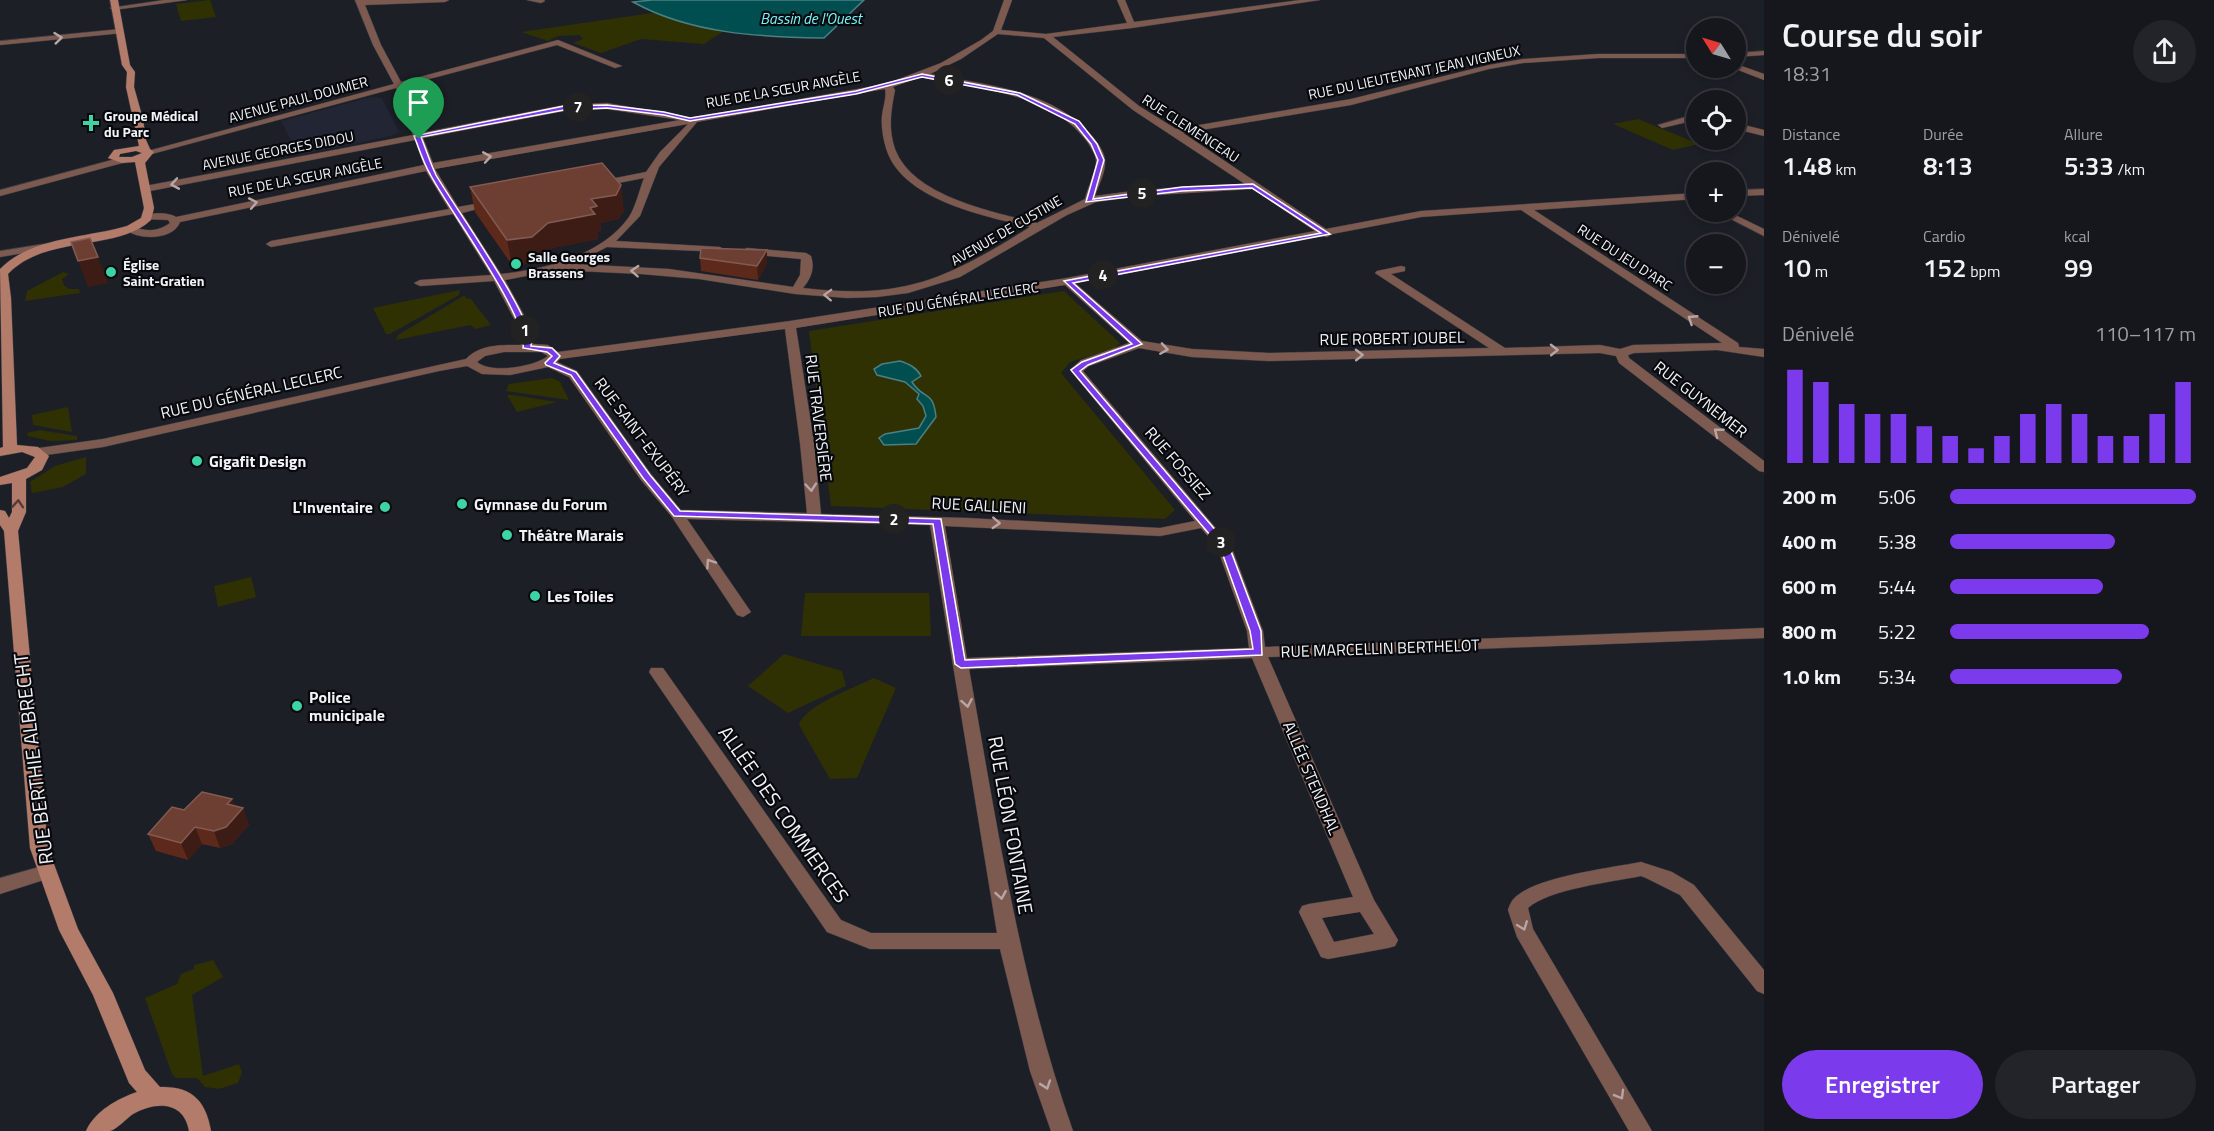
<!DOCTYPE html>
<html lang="fr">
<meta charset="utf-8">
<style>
:root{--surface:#16171d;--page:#23242a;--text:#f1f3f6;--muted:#9e9fa4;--line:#35363b;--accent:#7c3aed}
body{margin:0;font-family:"Titillium Web",sans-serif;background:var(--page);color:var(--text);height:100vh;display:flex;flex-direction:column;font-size:22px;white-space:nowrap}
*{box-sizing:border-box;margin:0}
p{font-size:20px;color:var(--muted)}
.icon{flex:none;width:33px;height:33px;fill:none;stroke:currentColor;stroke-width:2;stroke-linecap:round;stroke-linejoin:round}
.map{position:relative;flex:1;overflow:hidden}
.drawer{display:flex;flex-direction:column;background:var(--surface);width:450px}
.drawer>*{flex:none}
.needle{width:39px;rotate:307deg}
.tools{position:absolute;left:1686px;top:18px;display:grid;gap:12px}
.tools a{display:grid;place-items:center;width:60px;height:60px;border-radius:50%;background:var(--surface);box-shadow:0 3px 9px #0003,0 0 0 2px var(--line);font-size:30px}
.pin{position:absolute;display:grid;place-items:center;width:51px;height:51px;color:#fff;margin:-62px -26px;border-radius:50% 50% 50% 0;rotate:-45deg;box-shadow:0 0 6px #0007}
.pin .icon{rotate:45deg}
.km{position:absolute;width:30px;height:30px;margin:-15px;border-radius:50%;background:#222;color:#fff;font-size:16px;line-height:30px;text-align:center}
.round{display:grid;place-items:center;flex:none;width:63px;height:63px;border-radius:32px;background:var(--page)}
.summary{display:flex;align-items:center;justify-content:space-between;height:102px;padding:0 18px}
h1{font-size:33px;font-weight:600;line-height:45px}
.figures{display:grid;grid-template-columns:repeat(3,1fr);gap:9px;height:102px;padding:6px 18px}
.figures div{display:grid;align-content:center}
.figures b{font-size:26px;font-weight:600}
.figures small{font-size:16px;font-weight:400}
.figures p{font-size:16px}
.chart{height:168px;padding:12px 18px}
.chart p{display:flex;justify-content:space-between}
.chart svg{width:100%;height:108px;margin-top:6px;stroke:var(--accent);stroke-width:6}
.action{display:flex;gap:12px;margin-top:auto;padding:12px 18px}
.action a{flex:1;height:69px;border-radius:36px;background:var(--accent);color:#fff;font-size:24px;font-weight:600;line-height:69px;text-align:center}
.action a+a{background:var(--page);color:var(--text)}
ul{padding:0 18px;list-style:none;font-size:20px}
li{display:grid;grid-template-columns:96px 72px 1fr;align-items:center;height:45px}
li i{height:15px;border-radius:8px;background:var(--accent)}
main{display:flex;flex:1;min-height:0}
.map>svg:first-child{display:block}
</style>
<main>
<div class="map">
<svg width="1764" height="1131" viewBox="0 0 1764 1131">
<rect width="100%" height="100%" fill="#1d1f27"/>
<path fill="#222533" d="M371 97 382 98 399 132 391 136 299 155 281 121Z"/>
<path fill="#2f3102" d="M210 0 216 17 181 21 176 4Z
M652 13 724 31 704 44 641 39 601 53 573 43 583 39 579 35 558 36 548 41 521 32Z
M1638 119 1699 144 1673 150 1613 124Z
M63 272 69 274 62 279 64 285 69 289H79L80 293 25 301 27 291Z
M460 290 459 295 390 334H386L373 308Z
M1064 291 1120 343 1113 349 1070 362 1061 373 1175 510 1165 519 831 506 809 331Z
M465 295V298L471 299 491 325 476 329 470 325 396 340 398 335Z
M552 378 560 382 569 400 506 391 509 384Z
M507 395H512L557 402 517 412Z
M68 407 72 432 33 425 32 415Z
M40 430 77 436V440L50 441 28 436 27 433Z
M86 457V474L63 487 32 493 30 482 55 466Z
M251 577 256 597 218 607 214 586Z
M805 593H929L931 636H801Z
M784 654 842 671 846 686 788 713 748 686Z
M874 678 896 688 857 778 830 779 799 725C803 706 856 687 874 678Z
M213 960 223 977 192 995 203 1076 239 1064 242 1072 238 1083 219 1089 205 1087 197 1078H176L172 1074 145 998 177 984 181 974 194 969V965Z"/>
<path fill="#004e50" stroke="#488083" stroke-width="1.5" d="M652 0H864L824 38C760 37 691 34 633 2Z
M900 361C909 364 916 367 921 376L912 382C924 401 933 389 936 417L916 444 884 445 879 438 885 434 919 428 926 416 923 406 917 399 919 394 905 382 877 375 874 369 882 364Z"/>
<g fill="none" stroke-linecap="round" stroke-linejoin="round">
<defs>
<path id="street" d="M164 0H187L114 10 110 8Z
M355 0H449L445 2 365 5 381 45 401 82 558 40 622 66 615 68 557 45 403 86 421 133 564 105 607 103 692 118 886 84 941 63 981 40 993 31 1004 0H1012L1001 30 1046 34 1127 23 1117 0H1125L1134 22 1300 0H1320L1132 28 1053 37 1139 106 1176 129 1351 99 1489 65 1523 59 1598 54H1696V58H1598L1523 63 1489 69 1351 105 1183 133 1326 229 1421 211 1696 193V199L1534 210 1738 343 1739 347 1764 349V357L1717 350 1634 353 1628 355 1629 358 1764 461V472L1759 471 1619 363 1616 356 1600 353 1269 361 1192 357 1139 348 1089 366 1083 371 1231 546 1263 631 1265 647 1764 628V638L1268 657 1374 900 1398 940 1395 946 1388 948 1328 959 1321 957 1299 912 1302 906 1309 904 1353 897 1252 658 969 669C997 825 1020 981 1073 1131H1051L1030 1071 1000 949H870L827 932 649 672 651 668H663L841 920 871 933H997L930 525 687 519 751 612 743 617 737 615 672 517 641 480 569 377 548 367 510 375 482 374 467 366 439 371 103 447 39 456 32 452 39 448 103 439 466 359C480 344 502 345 521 345L519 328 494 281 420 286 414 283 420 280 491 275 453 214 271 247 266 244 271 241 449 209 426 171 180 222C174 240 138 241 125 229L130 226C145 231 156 233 170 223L168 220 144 219 143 217C150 212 168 212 176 217L424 165 415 140 145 192 140 189 145 186 413 135 396 88 152 154 144 152 394 84 373 45ZM998 34 1044 38 1133 110 1245 184 1140 190 1095 196C1098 186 1106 172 1105 161 1105 153 1098 143 1093 137 1054 90 986 85 930 74L961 59ZM921 77C977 89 1048 92 1085 139 1089 144 1095 153 1096 160 1097 168 1087 190 1085 199L1037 223C994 212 913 197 895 149 888 129 891 110 895 90L893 87ZM885 89C887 96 883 107 882 116 881 126 883 138 886 148 901 200 985 216 1030 227 946 279 905 300 803 288 811 278 815 269 811 256L806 253 747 248 742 251 747 254 801 259 800 275 793 287 669 269 574 264 607 247 724 252 725 250 720 247 616 241 640 216 659 167 697 122ZM607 109 680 120 433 163 423 138 564 111ZM688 124 660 152 646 172 595 182 593 184 598 187 644 178C639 191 636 206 629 217 601 256 546 269 501 274L462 213 497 204 492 201 458 207 435 169ZM1253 189 1315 231 1067 278 790 321 558 352 548 345 533 344 531 328 505 280 557 270 641 274 699 279 795 294 847 298 877 297 908 293 960 277 1067 215 1096 202 1140 196ZM1521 210 1722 343 1633 345 1620 349 1600 345 1505 348 1391 274 1405 271V267L1401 266 1377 271 1375 273 1489 348 1269 353 1192 349 1142 341 1075 283 1323 236 1327 237 1332 234 1421 217ZM1065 285 1129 343 1081 360 1070 370 1195 521 1160 528 967 518 821 514 814 443 796 328ZM785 329 800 443 807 513 681 510 651 474 577 371 557 362 560 359ZM504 352H541L548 356C534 367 491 374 477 362L485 356ZM945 526 1160 536 1201 528 1217 547 1247 631 1249 648 967 658ZM1360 912 1374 934 1334 942 1322 918Z
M527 0H544L545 1 541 3Z
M120 29H123V33L0 45V41Z
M1764 51V55L1736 57V53Z
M1736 64 1764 74V80L1733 68H1736Z
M1696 114V120L1662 128 1658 125Z
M1736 123 1764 130V136L1736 129Z
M123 157 126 158V162L0 196V190Z
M1764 189V195L1736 196V190Z
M1717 212H1729L1764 229V236Z
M50 243 55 246 54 248 0 257V251Z
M1641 862 1672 872 1694 885 1764 970V994L1757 991 1680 895 1646 878 1641 876C1612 882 1549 889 1528 908L1533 929 1652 1131H1629L1517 937 1508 910C1510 904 1512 899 1518 895 1542 876 1610 868 1641 862Z
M46 865 53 867 56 872 53 877 0 894V878Z"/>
<path id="secondary" d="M110 0H118L130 65 135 72 134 87 143 119 146 140 150 149 154 152 145 163 154 208 151 220C117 252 46 234 8 274L11 298 17 445 38 447 49 456 42 470 26 479V512L18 531 48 848 78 929 113 993 145 1070 160 1087C192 1086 206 1101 211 1131H189C184 1101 156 1101 133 1114 126 1119 117 1129 110 1131 103 1131 93 1131 86 1131 95 1111 117 1099 137 1092L129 1083 93 995 59 930 30 848 4 531 0 525V510L5 511 9 518 12 512V483L0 485V477L27 468 35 457 22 452 0 456V448L3 447 0 269C31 237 86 238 127 226L141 218 144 208 135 162 122 163 108 158 114 150 139 146 126 87 127 72 122 65ZM136 151 142 153 132 157H119L120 154Z"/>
</defs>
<use href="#street" stroke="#3b3d44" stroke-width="1"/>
<use href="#secondary" stroke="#3b3d44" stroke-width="1"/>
<use href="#street" fill="#7d5a50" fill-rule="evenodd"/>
<use href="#secondary" fill="#b37b6a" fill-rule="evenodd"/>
</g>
<path fill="#5d291b" d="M470 187 624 210 619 219 600 223 601 231 597 232 598 239 552 248 536 263 512 265 475 212Z
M767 250V263L758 280 701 271 700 258Z
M235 806 243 808 249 825 232 844 220 848 202 844 188 860 156 851 148 834 184 810Z"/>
<path fill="#3d1c16" d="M621 185 624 210 619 219 600 223 601 231 597 232 598 239 552 248 536 263 512 265 507 240 548 223 590 208 591 199Z
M767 250V263L758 280 757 266Z
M98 257 108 283 88 287 78 261Z
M232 799 238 814 243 808 249 825 232 844 220 848 214 831 227 804Z
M195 827 202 844 188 860 181 843Z"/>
<path fill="#6d3f33" stroke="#825b52" stroke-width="1.5" d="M602 163 621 185 616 195 591 199 597 206 590 208 595 214 548 223 532 237 507 240 470 187Z
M90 238 98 257 78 261 71 242Z
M701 248 767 250 757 266 700 258Z
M202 792 232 799 227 804 243 808 226 827 214 831 195 827 181 843 148 834 172 807 184 810Z"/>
<defs><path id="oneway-chevron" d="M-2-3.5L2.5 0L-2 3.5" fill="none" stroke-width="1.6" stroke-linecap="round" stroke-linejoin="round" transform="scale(1.5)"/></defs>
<g stroke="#b7a6a4">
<use href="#oneway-chevron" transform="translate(58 38) rotate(-6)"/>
<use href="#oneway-chevron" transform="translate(487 157) rotate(-10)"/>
<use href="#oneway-chevron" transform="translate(175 184) rotate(170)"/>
<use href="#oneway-chevron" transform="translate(253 203) rotate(-11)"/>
<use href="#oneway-chevron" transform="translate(635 271) rotate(-177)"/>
<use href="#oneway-chevron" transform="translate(828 295) rotate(-178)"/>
<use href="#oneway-chevron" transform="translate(1692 319) rotate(-147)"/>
<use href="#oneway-chevron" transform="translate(1164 349) rotate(9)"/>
<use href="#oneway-chevron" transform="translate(1554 350) rotate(-1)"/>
<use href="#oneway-chevron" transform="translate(1359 355) rotate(-1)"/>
<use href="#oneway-chevron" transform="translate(1718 432) rotate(-142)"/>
<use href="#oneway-chevron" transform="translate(811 487) rotate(85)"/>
<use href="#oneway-chevron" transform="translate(996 523) rotate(3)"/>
<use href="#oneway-chevron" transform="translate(710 563) rotate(-124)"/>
<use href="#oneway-chevron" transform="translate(967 703) rotate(80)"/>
<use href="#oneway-chevron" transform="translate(1001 895) rotate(80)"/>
<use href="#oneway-chevron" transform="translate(1523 926) rotate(69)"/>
<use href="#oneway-chevron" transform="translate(1046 1085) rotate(71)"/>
<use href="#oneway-chevron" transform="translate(1620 1095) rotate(60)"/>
</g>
<use stroke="#553c37" href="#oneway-chevron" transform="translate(18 504) rotate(-86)"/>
<path fill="#7c3aed" stroke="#fff" stroke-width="1.5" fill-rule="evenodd" d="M922 74 1020 93 1079 121 1097 144 1104 160 1093 199 1182 187 1253 184 1330 234 1073 283 1142 344 1088 365 1080 371 1229 546 1261 631 1262 655 961 668 955 664 933 524 674 516 643 478 571 375 546 365 545 363 552 356 547 352 523 348C529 318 447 207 430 174 423 162 419 148 414 136L564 106 607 105 664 112 690 118 856 91ZM922 77 1017 95 1075 124 1091 144 1098 160 1086 202 1182 191 1252 188 1321 233 1064 281 1132 344 1082 362 1071 370 1220 547 1250 631 1253 649 965 660 941 519 680 511 650 475 576 372 554 363 560 356 552 348 531 346C536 320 453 205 436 175 430 163 426 149 421 137L564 110 607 108 664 115 690 121 856 94Z"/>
<g fill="#3cd4a4" stroke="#08090d" stroke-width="2">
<path d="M88 114h6v6h6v6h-6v6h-6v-6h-6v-6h6z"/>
<circle cx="516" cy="264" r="6"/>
<circle cx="111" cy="272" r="6"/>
<circle cx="197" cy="461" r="6"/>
<circle cx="462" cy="504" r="6"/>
<circle cx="385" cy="507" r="6"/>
<circle cx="507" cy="535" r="6"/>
<circle cx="535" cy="596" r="6"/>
<circle cx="297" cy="706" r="6"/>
</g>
<g text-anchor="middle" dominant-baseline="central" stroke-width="4.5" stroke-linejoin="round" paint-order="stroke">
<g font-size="14" fill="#f1f3f9" stroke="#08090d">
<text transform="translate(1414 72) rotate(-12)">RUE DU LIEUTENANT JEAN VIGNEUX</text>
<text transform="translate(783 89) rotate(-10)">RUE DE LA SŒUR ANGÈLE</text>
<text transform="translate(298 99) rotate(-15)">AVENUE PAUL DOUMER</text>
<text transform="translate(1191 128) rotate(33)">RUE CLEMENCEAU</text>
<text transform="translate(278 150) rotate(-11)">AVENUE GEORGES DIDOU</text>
<text transform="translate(305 177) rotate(-11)">RUE DE LA SŒUR ANGÈLE</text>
<text transform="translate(1006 230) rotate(-30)">AVENUE DE CUSTINE</text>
<text transform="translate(1625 257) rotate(33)">RUE DU JEU D'ARC</text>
<text transform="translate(958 299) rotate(-9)">RUE DU GÉNÉRAL LECLERC</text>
</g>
<g font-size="14" font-weight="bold" fill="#f1f3f9" stroke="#08090d" text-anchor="start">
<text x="104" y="115">Groupe Médical<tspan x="104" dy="16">du Parc</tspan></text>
<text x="528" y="256">Salle Georges<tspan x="528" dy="16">Brassens</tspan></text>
<text x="123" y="264">Église<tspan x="123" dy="16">Saint-Gratien</tspan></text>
</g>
<g font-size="15" font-style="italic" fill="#78f5f9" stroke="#08090d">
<text x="811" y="18">Bassin de l'Ouest</text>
</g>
<g font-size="16" fill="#f1f3f9" stroke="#08090d">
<text transform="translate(1392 338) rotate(-1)">RUE ROBERT JOUBEL</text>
<text transform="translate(251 392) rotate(-13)">RUE DU GÉNÉRAL LECLERC</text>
<text transform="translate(1701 399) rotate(38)">RUE GUYNEMER</text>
<text transform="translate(819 418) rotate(83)">RUE TRAVERSIÈRE</text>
<text transform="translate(642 437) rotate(53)">RUE SAINT-EXUPÉRY</text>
<text transform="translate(1178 463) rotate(49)">RUE FOSSIEZ</text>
<text transform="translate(979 505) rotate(3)">RUE GALLIENI</text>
<text transform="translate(1380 648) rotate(-2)">RUE MARCELLIN BERTHELOT</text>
<text transform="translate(1312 778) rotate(67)">ALLÉE STENDHAL</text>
</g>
<g font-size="16" font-weight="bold" fill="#f1f3f9" stroke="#08090d" text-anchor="start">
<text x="209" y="461">Gigafit Design</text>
<text x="474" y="504">Gymnase du Forum</text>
<text x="373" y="507" text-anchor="end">L'Inventaire</text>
<text x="519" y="535">Théâtre Marais</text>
<text x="547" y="596">Les Toiles</text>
<text x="309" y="697">Police<tspan x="309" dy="18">municipale</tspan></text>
</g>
<g font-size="20" fill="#f1f3f9" stroke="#08090d">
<text transform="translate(33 759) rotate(-97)">RUE BERTHIE ALBRECHT</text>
<text transform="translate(784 814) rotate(55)">ALLÉE DES COMMERCES</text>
<text transform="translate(1011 825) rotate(80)">RUE LÉON FONTAINE</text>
</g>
</g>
</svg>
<div class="tools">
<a><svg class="needle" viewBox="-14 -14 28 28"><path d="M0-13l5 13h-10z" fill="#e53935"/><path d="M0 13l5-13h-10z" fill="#9e9fa4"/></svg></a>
<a><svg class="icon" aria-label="locate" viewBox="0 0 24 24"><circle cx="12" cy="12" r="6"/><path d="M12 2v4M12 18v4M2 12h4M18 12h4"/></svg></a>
<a>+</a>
<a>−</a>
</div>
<div class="pin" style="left:419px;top:139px;background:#1e9e55"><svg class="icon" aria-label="arrive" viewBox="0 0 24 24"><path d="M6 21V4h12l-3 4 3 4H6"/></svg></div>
<b class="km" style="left:525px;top:330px">1</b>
<b class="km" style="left:894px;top:519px">2</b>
<b class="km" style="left:1221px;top:542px">3</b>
<b class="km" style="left:1103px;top:275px">4</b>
<b class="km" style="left:1142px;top:193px">5</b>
<b class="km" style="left:949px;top:80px">6</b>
<b class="km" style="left:578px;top:107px">7</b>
</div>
<section class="drawer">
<div class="summary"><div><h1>Course du soir</h1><p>18:31</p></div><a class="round"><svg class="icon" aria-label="share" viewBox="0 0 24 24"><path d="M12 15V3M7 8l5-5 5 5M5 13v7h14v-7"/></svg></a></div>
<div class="figures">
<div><p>Distance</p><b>1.48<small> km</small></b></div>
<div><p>Durée</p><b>8:13</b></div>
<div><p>Allure</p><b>5:33<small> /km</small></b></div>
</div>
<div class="figures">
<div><p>Dénivelé</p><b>10<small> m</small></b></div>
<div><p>Cardio</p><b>152<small> bpm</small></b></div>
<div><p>kcal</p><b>99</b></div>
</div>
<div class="chart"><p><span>Dénivelé</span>110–117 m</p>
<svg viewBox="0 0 160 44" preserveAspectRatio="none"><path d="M5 44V6M15 44V11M25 44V20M35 44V24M45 44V24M55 44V29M65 44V33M75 44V38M85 44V33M95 44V24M105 44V20M115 44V24M125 44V33M135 44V33M145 44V24M155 44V11"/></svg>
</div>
<ul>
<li><b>200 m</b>5:06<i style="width:100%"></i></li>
<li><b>400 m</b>5:38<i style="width:67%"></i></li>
<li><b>600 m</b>5:44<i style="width:62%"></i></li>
<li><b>800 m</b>5:22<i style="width:81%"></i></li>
<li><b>1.0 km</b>5:34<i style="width:70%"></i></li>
</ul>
<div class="action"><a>Enregistrer</a><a>Partager</a></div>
</section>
</main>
